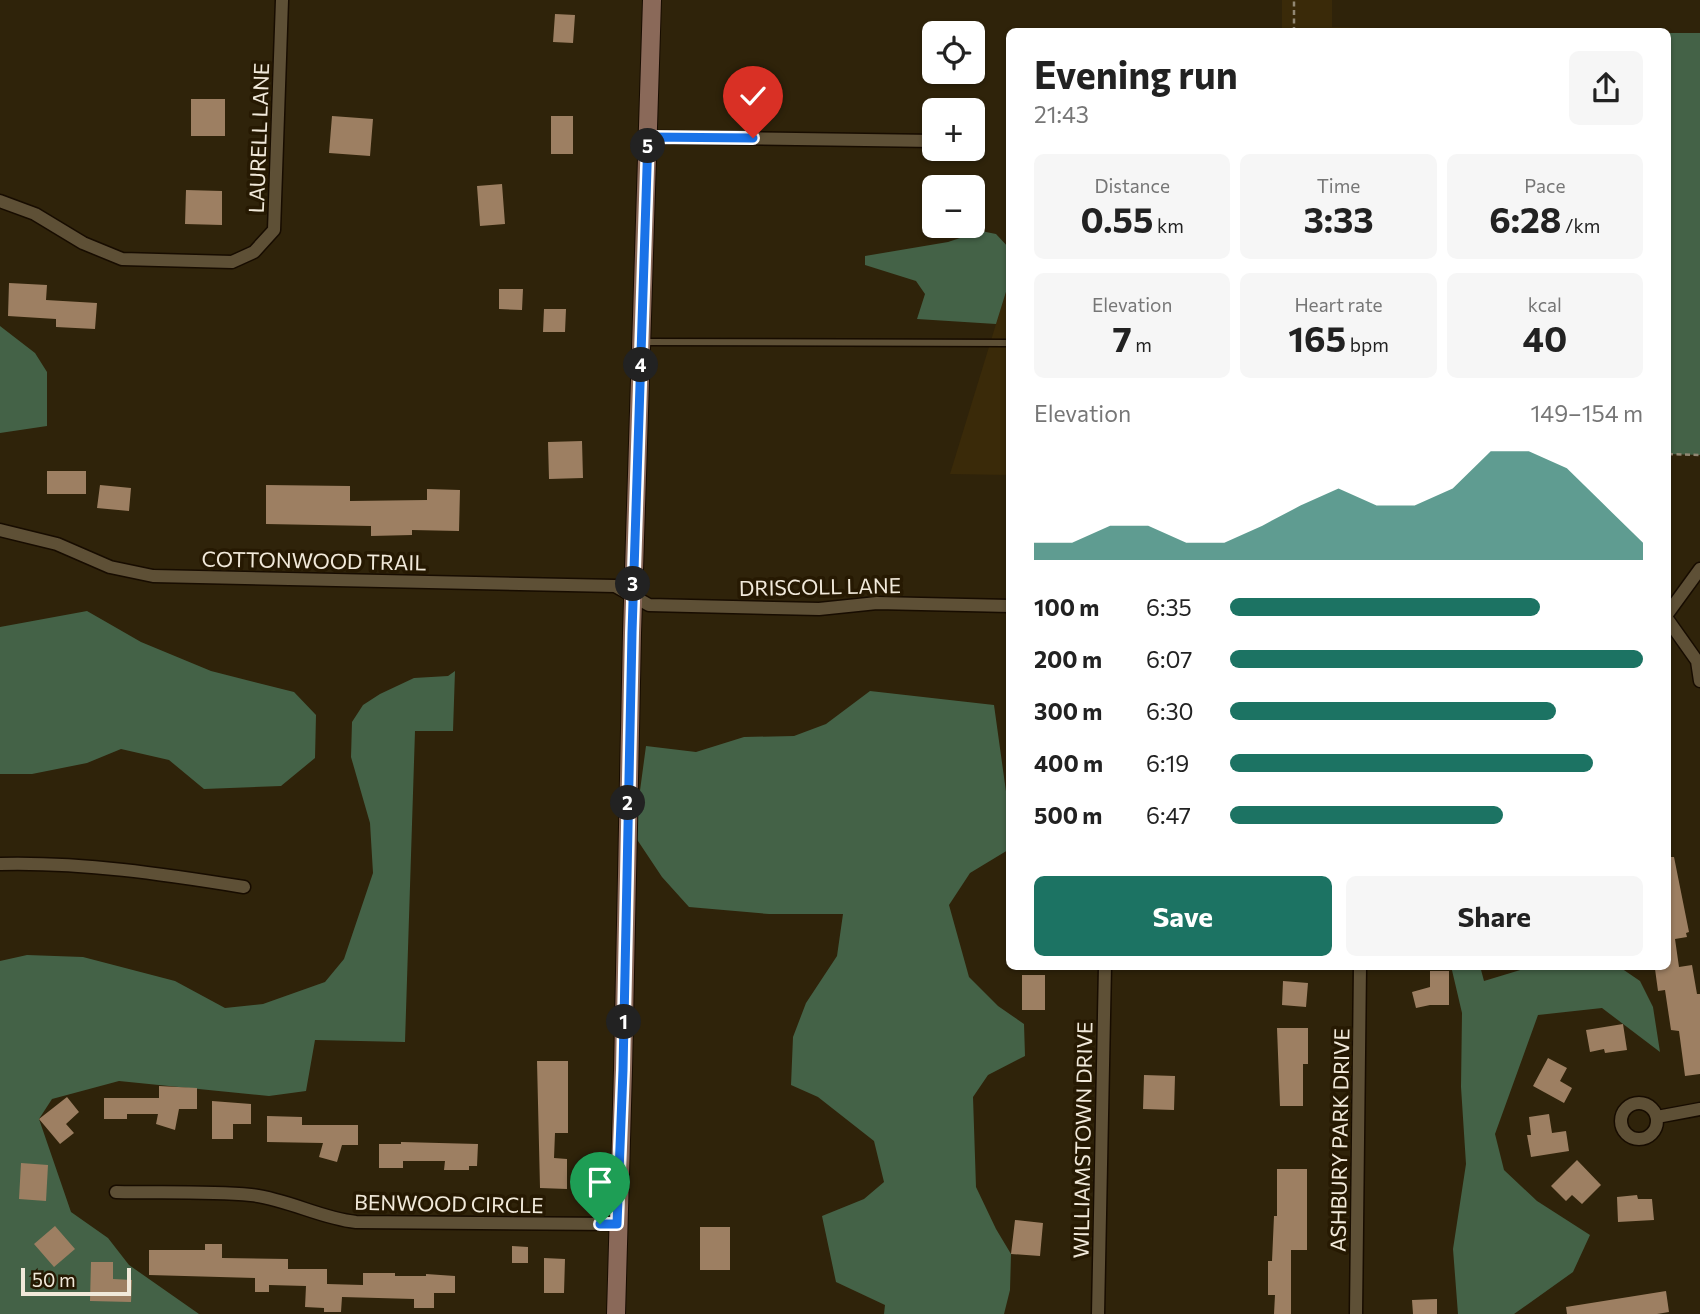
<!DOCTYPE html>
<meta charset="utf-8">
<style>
:root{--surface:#fff;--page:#f6f6f6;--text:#222;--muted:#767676;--accent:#1c7363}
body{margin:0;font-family:Commissioner,sans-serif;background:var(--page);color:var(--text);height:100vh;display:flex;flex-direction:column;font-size:26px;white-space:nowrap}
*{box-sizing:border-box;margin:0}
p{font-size:23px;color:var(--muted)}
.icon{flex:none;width:38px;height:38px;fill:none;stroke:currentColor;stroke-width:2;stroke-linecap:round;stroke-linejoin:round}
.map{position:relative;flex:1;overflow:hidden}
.drawer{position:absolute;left:1006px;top:28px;width:665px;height:942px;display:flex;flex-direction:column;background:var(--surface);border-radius:10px;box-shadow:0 2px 5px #0004}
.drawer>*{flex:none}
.fabs{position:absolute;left:922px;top:21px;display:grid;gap:14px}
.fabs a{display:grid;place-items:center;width:63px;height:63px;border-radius:10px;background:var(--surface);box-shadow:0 2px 5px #0004;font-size:35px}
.scale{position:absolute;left:21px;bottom:18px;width:110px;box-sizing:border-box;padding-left:7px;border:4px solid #f1e9da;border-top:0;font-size:19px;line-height:24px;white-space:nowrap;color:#f1e9da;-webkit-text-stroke:5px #261902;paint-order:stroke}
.pin{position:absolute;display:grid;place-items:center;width:60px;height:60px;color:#fff;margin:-72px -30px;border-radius:50% 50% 50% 0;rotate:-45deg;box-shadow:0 0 7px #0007}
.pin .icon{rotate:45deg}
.km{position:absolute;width:35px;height:35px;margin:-18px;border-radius:50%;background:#222;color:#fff;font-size:19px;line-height:35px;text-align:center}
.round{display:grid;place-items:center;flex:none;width:74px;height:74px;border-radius:10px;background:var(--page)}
.headline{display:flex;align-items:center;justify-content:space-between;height:119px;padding:0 28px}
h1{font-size:38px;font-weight:700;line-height:52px}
.metrics{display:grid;grid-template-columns:repeat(3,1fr);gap:10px;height:119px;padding:7px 28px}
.metrics div{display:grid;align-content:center;border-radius:10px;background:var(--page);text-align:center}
.metrics b{font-size:35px;font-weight:700}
.metrics small{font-size:19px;font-weight:400}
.metrics p{font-size:19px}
.chart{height:196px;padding:14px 28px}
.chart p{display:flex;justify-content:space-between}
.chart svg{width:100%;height:126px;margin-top:7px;fill:var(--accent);opacity:.7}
.primary-button{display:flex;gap:14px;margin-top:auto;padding:14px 28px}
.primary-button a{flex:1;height:80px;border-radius:10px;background:var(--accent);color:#fff;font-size:28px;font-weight:700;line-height:80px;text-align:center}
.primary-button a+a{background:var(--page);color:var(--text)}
ul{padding:0 28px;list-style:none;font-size:23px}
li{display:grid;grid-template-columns:112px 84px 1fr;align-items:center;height:52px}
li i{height:18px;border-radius:9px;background:var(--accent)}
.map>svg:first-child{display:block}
</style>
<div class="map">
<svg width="1700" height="1314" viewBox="0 0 1700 1314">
<rect width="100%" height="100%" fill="#2f230a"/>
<path fill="#3a2a09" d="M1282 0H1332V27L1579 32 1282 31Z
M1010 279V475L950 474 996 324Z"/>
<path fill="#446247" d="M1668 33H1700V455L1668 454Z
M981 231 996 234 1010 249V279L996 324 917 319 925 294 916 281 865 265V256L948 242Z
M0 326 35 353 47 372V426L0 433Z
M87 611 141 642 211 671 294 692 316 715 315 758 281 786 204 789 169 760 121 749 87 763 32 774H0V627Z
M455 671 453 731H415L405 1042 315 1040 306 1091 269 1096 119 1081 52 1099 39 1119 71 1212 108 1238 129 1265 199 1314H0V961L27 955 83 957 175 981 225 1008 263 1004 325 982 344 959 373 873 370 823 351 757 352 722 363 705 380 694 414 678 448 676Z
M870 691 994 705 1009 813 1008 850 970 873 949 905 969 977 998 1006 1024 1024 1025 1056 988 1075 973 1097 976 1187 996 1229 1011 1254 1010 1290 1004 1314H884L885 1305 836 1282 822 1216 864 1199 884 1182 874 1141 818 1097 791 1085 793 1037 806 1003 837 956 843 914H769L689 907 662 877 634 835 646 746 696 752 744 737 794 736 826 724Z
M1451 966H1480L1484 981 1533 966H1618L1640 981 1653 1007 1660 1052 1602 1008 1538 1015 1495 1134 1504 1170 1537 1201 1590 1235 1573 1272 1514 1314H1458L1453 1249 1466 1164 1461 1087 1462 1013Z"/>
<path fill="#9d7f62" d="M555 14 575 15 573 43 553 42Z
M191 99H225V136H191Z
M332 116 373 119 370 156 329 153Z
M551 116H573V154H551Z
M502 184 505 224 480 226 477 186Z
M186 190 222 191V225L185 224Z
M9 283 47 285 46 300 97 303 95 329 56 327V319L8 316Z
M499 289H523L522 310 499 309Z
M544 309H566L565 332H543Z
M582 441 583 478 549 479 548 442Z
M47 471H86V494H47Z
M100 485 131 488 129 511 97 508Z
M266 485 350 486V501L427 500V489L460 490 459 531 412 530V535L371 536V526L266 524Z
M1668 857H1674L1689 932 1686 933 1687 937 1675 939 1679 967 1692 965 1697 994H1700V1074L1685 1076 1679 1031 1671 1030 1665 990 1658 991 1655 969 1659 968 1658 966H1668Z
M1430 971H1449V1005H1430L1416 1008 1412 992 1430 987Z
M1022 975H1045V1010H1022Z
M1283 981 1308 983 1306 1007 1282 1005Z
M1623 1024 1627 1050 1605 1053 1604 1049 1590 1052 1586 1030Z
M1277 1028H1308V1064H1303V1106H1280Z
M1548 1058 1567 1068 1560 1081 1572 1088 1564 1103 1533 1086Z
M537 1061H568V1133H555L554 1158 567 1159V1189L540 1188Z
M1144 1075 1175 1076 1174 1110 1143 1109Z
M159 1086 197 1088V1109H179L175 1130 156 1124 158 1114H127V1119H104V1098H159Z
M67 1097 79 1112 66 1124 74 1133 60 1144 39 1119Z
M212 1101 251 1104V1124H233V1139H212Z
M1549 1114 1552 1133 1566 1131 1569 1151 1531 1157 1527 1135H1531L1529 1117Z
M267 1116 302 1117V1125H358V1145H342L337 1162 319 1157 323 1143 267 1142Z
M401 1142 478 1144 477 1166H469V1170H444L445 1161H403V1168H379V1144H401Z
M1577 1160 1601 1185 1582 1204 1572 1195 1566 1201 1551 1186Z
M21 1163 48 1165 46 1201 19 1199Z
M1277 1169H1307V1250H1291V1314H1274L1275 1295H1268V1261H1272L1274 1216H1277Z
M1637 1195 1638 1199H1652L1654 1220 1618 1222 1617 1197Z
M1015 1220 1043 1223 1040 1256 1011 1254Z
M55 1226 75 1249 54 1267 34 1244Z
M700 1227H730V1270H700Z
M205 1244H222V1258L288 1259V1269H327V1284L363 1285V1273H395V1276H426V1274L455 1276V1293H434V1308H414V1299L342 1297 341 1312H324V1308L305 1307 306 1286 269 1285V1292H255V1278L149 1275V1250H205Z
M512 1246 528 1247V1263H512Z
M544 1258 565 1259 564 1293H544Z
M91 1262H113V1279L132 1280 131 1302 90 1301Z
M1666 1291 1669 1312 1657 1314H1567L1566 1307Z
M1437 1299V1314H1413L1412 1300Z"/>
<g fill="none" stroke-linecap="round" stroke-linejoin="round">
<defs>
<path id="lane" d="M644 342 1010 343"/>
<path id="street" d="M648 137 934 141
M0 201 35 214 83 243 122 259 232 262 254 252 274 230 282 0
M0 530 57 544 110 567 153 576 615 586 649 605 819 609 877 603 1010 606
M1668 613 1700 569
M1668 620 1697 661 1700 681
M0 864C83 862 163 874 244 887
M1621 1121a18 18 0 1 1 36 0a18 18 0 1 1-36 0Z
M1657 1117 1700 1109
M116 1192C161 1193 207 1191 251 1195 288 1199 319 1218 356 1222L617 1224
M1098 1314 1105 966
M1356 1314 1360 966"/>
<path id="secondary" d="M616 1314 623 1070 632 633 652 0"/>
</defs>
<use href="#lane" stroke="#170c00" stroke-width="9"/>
<use href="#street" stroke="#170c00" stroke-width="15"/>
<use href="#secondary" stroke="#170c00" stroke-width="20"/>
<path stroke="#918773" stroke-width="2.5" stroke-dasharray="5 3.5" stroke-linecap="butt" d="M1294 32V0
M1668 454 1700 455"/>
<use href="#lane" stroke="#5e5036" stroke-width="6"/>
<use href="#street" stroke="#5e5036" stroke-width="12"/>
<use href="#secondary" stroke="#8a6959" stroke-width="18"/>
</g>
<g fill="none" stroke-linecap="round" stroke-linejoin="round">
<defs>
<path id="route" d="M600 1224H617L623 1070 632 633 648 137 753 138"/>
</defs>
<use href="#route" stroke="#fff" stroke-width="14"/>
<use href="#route" stroke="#1a73e8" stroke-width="9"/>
</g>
<g text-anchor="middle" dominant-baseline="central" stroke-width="7" stroke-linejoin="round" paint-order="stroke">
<g font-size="21" fill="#f1e9da" stroke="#261902">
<text transform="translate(258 138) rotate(-88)">LAURELL LANE</text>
<text transform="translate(314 560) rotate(1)">COTTONWOOD TRAIL</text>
<text transform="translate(820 586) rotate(-1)">DRISCOLL LANE</text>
<text transform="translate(1082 1140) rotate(-89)">WILLIAMSTOWN DRIVE</text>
<text transform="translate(1339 1140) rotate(-89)">ASHBURY PARK DRIVE</text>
<text transform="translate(449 1203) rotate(1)">BENWOOD CIRCLE</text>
</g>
</g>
</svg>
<div class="fabs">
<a><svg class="icon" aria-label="locate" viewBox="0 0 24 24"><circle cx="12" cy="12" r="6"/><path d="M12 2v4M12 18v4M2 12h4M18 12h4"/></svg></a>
<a>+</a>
<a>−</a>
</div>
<div class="scale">50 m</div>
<div class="pin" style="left:600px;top:1224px;background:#1e9e55"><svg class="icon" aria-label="arrive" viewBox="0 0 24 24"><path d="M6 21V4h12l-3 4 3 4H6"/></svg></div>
<div class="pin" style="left:753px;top:138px;background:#d93025"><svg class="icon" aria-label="check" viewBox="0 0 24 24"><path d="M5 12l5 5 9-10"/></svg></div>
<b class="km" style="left:624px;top:1022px">1</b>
<b class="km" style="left:628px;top:803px">2</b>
<b class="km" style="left:633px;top:584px">3</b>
<b class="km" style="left:641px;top:365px">4</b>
<b class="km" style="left:648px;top:146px">5</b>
<section class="drawer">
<div class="headline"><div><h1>Evening run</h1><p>21:43</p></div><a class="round"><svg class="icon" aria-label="share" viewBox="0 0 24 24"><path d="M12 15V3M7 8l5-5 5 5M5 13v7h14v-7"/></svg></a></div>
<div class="metrics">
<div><p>Distance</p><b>0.55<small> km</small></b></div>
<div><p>Time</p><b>3:33</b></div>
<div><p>Pace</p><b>6:28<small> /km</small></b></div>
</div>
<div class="metrics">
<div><p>Elevation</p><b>7<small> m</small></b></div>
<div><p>Heart rate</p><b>165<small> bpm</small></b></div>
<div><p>kcal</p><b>40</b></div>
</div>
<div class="chart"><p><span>Elevation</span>149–154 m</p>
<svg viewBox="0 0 160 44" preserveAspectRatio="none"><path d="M0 44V38L10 38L20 32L30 32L40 38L50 38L60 32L70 25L80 19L90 25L100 25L110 19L120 6L130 6L140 12L150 25L160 38V44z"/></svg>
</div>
<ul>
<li><b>100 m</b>6:35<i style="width:75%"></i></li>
<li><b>200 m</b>6:07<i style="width:100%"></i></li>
<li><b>300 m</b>6:30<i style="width:79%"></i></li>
<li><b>400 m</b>6:19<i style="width:88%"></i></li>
<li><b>500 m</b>6:47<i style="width:66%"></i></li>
</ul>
<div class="primary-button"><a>Save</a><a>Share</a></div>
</section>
</div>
